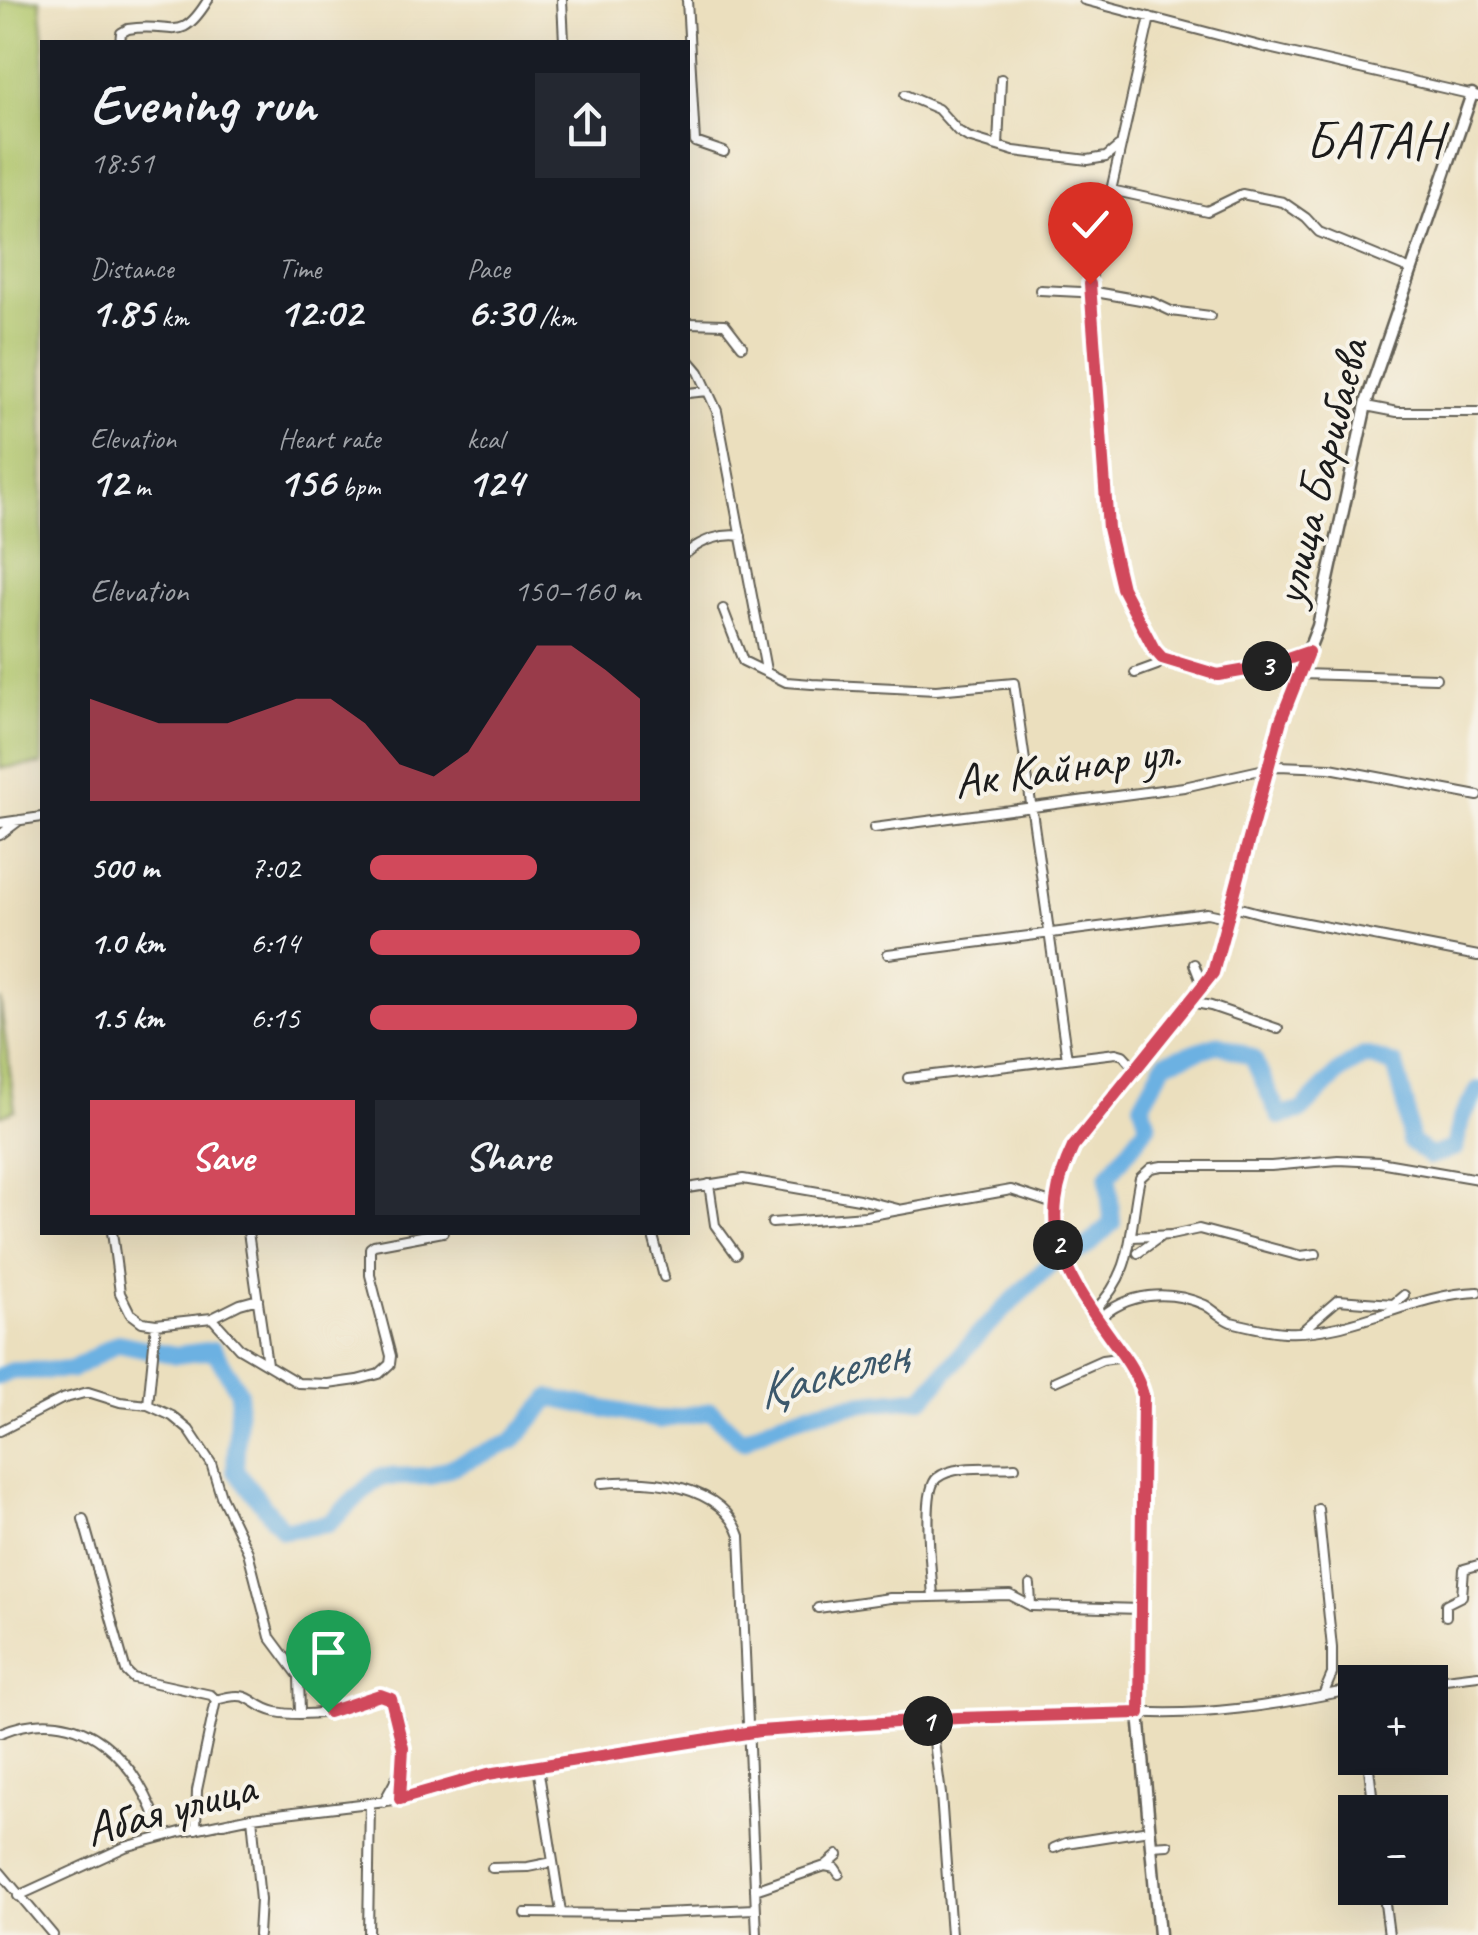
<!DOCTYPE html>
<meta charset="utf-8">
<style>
:root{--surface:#171b24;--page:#242831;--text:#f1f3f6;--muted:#9ea1a6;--accent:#d1495b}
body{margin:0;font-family:Caveat,sans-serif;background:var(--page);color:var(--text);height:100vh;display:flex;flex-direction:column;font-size:38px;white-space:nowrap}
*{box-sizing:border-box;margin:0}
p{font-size:32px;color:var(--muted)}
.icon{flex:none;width:55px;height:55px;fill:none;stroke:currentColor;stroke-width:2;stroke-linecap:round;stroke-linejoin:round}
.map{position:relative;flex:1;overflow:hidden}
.panel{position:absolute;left:40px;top:40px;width:650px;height:1195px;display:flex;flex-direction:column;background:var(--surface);border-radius:0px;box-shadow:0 10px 40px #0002}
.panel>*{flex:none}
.tools{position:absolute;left:1338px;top:1665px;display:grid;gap:20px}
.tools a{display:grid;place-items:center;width:110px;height:110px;border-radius:0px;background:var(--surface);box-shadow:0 10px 40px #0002;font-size:50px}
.pin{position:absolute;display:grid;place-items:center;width:85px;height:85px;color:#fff;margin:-102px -42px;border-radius:50% 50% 50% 0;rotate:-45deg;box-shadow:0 0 10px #0007}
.pin .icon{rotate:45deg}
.km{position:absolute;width:50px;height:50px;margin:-25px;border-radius:50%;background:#222;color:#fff;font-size:28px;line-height:50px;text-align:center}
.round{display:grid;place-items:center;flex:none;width:105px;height:105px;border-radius:0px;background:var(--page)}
.headline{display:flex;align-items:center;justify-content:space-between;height:170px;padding:0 50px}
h1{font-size:55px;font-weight:800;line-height:75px}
.stats{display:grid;grid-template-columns:repeat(3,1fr);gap:15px;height:170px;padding:10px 50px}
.stats div{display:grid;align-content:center}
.stats b{font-size:42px;font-weight:800}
.stats small{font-size:28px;font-weight:400}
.stats p{font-size:28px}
.chart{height:280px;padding:20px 50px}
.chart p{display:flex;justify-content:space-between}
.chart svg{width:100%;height:180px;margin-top:10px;fill:var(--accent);opacity:.7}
.button{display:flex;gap:20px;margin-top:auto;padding:20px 50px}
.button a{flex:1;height:115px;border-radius:0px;background:var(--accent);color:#fff;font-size:40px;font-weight:800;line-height:115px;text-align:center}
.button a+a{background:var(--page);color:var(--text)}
ul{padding:0 50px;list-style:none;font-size:32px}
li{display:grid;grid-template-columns:160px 120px 1fr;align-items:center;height:75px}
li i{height:25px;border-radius:12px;background:var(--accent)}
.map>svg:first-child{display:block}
</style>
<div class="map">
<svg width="1478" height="1935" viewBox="0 0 1478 1935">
<rect width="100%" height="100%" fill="#f7f3e8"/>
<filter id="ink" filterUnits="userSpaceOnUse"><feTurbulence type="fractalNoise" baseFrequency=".01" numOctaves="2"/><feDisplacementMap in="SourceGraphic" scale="20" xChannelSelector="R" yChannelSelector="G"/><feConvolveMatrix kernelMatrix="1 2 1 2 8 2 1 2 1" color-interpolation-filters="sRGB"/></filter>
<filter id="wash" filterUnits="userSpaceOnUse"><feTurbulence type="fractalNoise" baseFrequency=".0048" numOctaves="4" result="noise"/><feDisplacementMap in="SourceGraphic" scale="40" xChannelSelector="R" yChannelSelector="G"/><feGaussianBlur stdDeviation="2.25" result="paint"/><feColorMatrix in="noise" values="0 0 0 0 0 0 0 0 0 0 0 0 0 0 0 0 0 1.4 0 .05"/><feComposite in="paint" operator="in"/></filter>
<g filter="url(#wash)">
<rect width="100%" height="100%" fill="#ebdfbe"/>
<path fill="#b0c66a" stroke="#667143" stroke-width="2.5" d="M0 0H40L44 42 42 764 0 768Z
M0 999 15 1110 0 1116Z"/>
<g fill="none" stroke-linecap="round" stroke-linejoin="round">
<path stroke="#6cb1e2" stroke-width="18" d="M1073 1254 1085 1248 1112 1223 1108 1176 1148 1125 1142 1104 1165 1062 1219 1044 1253 1058 1279 1116 1301 1111 1339 1072 1365 1055 1395 1065 1406 1106 1410 1141 1430 1156 1455 1148 1461 1119 1478 1090
M0 1376 12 1371 71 1370 118 1343 176 1355 214 1350 239 1392 235 1470 283 1530 328 1524 379 1477 430 1476 513 1441 550 1398 660 1420 711 1411 743 1441C794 1408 863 1402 923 1398L978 1335 1051 1263 1059 1260"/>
</g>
</g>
<g filter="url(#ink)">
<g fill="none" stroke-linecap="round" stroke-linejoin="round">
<defs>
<path id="minor" d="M562 0 564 42
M687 0 695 142 724 152
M1084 0 1260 46 1478 96
M1150 17 1090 284 1108 528 1122 588 1162 658 1218 675 1264 667 1308 653
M120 42 121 33 128 29C173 21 179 47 208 0
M905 95 938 109 958 131 968 137 1014 151 1088 160 1106 157 1118 147
M998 146 1001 79
M1111 190 1207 211 1242 194 1283 202 1306 218 1319 232 1411 270
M1040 290 1101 293 1152 302 1171 311 1210 316
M688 323 725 324 742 346
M688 359 699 372 717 411 766 670
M688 393 708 391
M1366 406 1397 412H1478
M688 552C702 540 723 533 741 536
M723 609 743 661 786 682 812 684 936 690 1014 683 1067 1059
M1135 673 1157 665 1162 658
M1301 674 1436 678
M0 823 42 817
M874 828 1184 787 1278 766 1330 768 1478 796
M0 835 20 820
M1233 906 1270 916 1478 956
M888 954 1207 913 1230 918
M1194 964 1203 987
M1191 1002 1211 1006 1278 1029
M908 1078 1116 1053 1123 1055 1135 1068
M709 1184 715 1225 736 1254
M688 1188 743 1179 859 1199 898 1209
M772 1223 866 1216 1011 1190 1054 1204
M112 1232 120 1293 130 1313 142 1322 156 1324 212 1318 240 1304 258 1299
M248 1232 267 1364
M652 1232 664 1277
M1133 1237 1171 1235 1199 1229 1301 1256 1316 1254
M1138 1253 1160 1237
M1391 1306 1404 1295
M1093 1312C1137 1269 1128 1231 1140 1178L1151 1168 1162 1166H1271L1338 1160 1379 1162 1478 1179
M212 1318 239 1348 298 1383 328 1384 357 1380 379 1374 390 1364 391 1356 370 1275V1248L374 1245 443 1232
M1098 1320C1127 1292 1169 1289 1205 1305 1214 1310 1221 1318 1231 1322 1247 1326 1267 1331 1284 1332 1352 1336 1411 1294 1478 1292
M1302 1331 1338 1300 1393 1304
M1055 1381 1102 1360 1125 1357
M148 1405 156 1324
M0 1431 62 1399 88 1392 120 1402 148 1405 172 1416 189 1430 211 1463 221 1496 248 1552 270 1637 299 1676 300 1712
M602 1483C650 1478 722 1484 740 1536L757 1935
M1318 1509 1332 1648V1674L1323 1695
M83 1519 126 1671 133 1678 211 1695 216 1700
M1030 1585 1031 1606
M933 1597C932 1575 921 1491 937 1478 954 1464 994 1469 1015 1467
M818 1608 890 1598 1010 1595 1031 1606 1141 1609
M1446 1616V1604L1462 1596 1464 1569 1478 1565
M1421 1682 1478 1675
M216 1700C255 1688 248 1706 276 1712 296 1716 329 1714 348 1707 362 1702 372 1695 387 1695 400 1710 406 1745 401 1765 399 1778 389 1790 384 1802
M931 1720 941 1794 951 1935
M0 1733C83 1698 140 1762 162 1836
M538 1767 561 1912
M1369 1768 1374 1812
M252 1817 260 1900 258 1935
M196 1829 197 1790 216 1700
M1151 1846 1168 1845
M1054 1848 1066 1843 1149 1830
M825 1866 835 1868 839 1874
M492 1868 528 1867 553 1862
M0 1872 53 1935
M1383 1888 1389 1935
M755 1890 825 1866 838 1855
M18 1896 125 1847 184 1831 252 1817 394 1800 488 1774 807 1726 1123 1711C1195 1719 1283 1704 1355 1689
M525 1913 638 1914 755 1909
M368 1935 370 1803"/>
<path id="tertiary" d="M1159 1935 1139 1713 1143 1395C1137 1372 1122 1354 1108 1334 1061 1269 1036 1226 1073 1147L1213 973 1281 720 1318 626 1367 400 1472 94"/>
</defs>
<use href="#minor" stroke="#646055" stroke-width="12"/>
<use href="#tertiary" stroke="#646055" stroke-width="15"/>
<use href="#minor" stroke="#fff" stroke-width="8"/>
<use href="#tertiary" stroke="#fff" stroke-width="10"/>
</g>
</g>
<g fill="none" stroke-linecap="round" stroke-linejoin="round" filter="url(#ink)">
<defs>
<path id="route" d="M328 1712 380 1695 391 1699 403 1748 400 1799 488 1774 759 1731 958 1718 1140 1713 1143 1395C1137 1372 1122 1354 1108 1334 1061 1269 1036 1225 1073 1147L1213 973 1281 720 1308 652 1264 667 1218 675 1162 658 1154 649 1122 588 1108 528 1090 284"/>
</defs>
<use href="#route" stroke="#fff" stroke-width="20"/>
<use href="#route" stroke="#d1495b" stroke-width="12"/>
</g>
<g text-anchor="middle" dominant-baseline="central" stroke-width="8" stroke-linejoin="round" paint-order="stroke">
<g font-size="48" fill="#1c1c1c" stroke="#f7f3e8">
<text transform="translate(1320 472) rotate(-76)">улица Барибаева</text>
<text transform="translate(1067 766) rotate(-8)">Ак Кайнар ул.</text>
<text transform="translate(170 1808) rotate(-15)">Абая улица</text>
</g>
<g font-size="50" font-style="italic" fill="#3c586b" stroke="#f7f3e8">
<text transform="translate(831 1372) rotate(-16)">Қаскелең</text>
</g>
<g font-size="52" letter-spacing="2.5" fill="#1c1c1c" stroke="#f7f3e8">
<text x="1375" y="140">БАТАН</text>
</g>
</g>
</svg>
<div class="tools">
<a>+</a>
<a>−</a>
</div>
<div class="pin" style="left:328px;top:1712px;background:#1e9e55"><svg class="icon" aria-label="arrive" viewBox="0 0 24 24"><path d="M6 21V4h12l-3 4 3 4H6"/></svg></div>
<div class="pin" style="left:1090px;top:284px;background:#d93025"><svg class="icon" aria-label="check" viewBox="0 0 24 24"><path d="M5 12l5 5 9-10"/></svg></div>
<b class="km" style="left:928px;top:1721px">1</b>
<b class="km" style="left:1058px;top:1245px">2</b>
<b class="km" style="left:1267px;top:666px">3</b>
<section class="panel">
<div class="headline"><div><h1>Evening run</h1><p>18:51</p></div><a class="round"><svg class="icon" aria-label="share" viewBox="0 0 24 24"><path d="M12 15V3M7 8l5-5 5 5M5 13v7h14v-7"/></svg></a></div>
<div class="stats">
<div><p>Distance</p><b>1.85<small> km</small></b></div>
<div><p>Time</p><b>12:02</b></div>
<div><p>Pace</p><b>6:30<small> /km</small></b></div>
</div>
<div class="stats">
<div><p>Elevation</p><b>12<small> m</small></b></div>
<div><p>Heart rate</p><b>156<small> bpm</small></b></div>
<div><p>kcal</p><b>124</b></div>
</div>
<div class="chart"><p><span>Elevation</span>150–160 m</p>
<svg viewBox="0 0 160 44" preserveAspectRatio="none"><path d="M0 44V19L10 22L20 25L30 25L40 25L50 22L60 19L70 19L80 25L90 35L100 38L110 32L120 19L130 6L140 6L150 12L160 19V44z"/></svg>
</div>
<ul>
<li><b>500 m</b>7:02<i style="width:62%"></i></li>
<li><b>1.0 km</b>6:14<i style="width:100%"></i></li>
<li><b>1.5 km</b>6:15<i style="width:99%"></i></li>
</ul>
<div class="button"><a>Save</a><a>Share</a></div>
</section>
</div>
